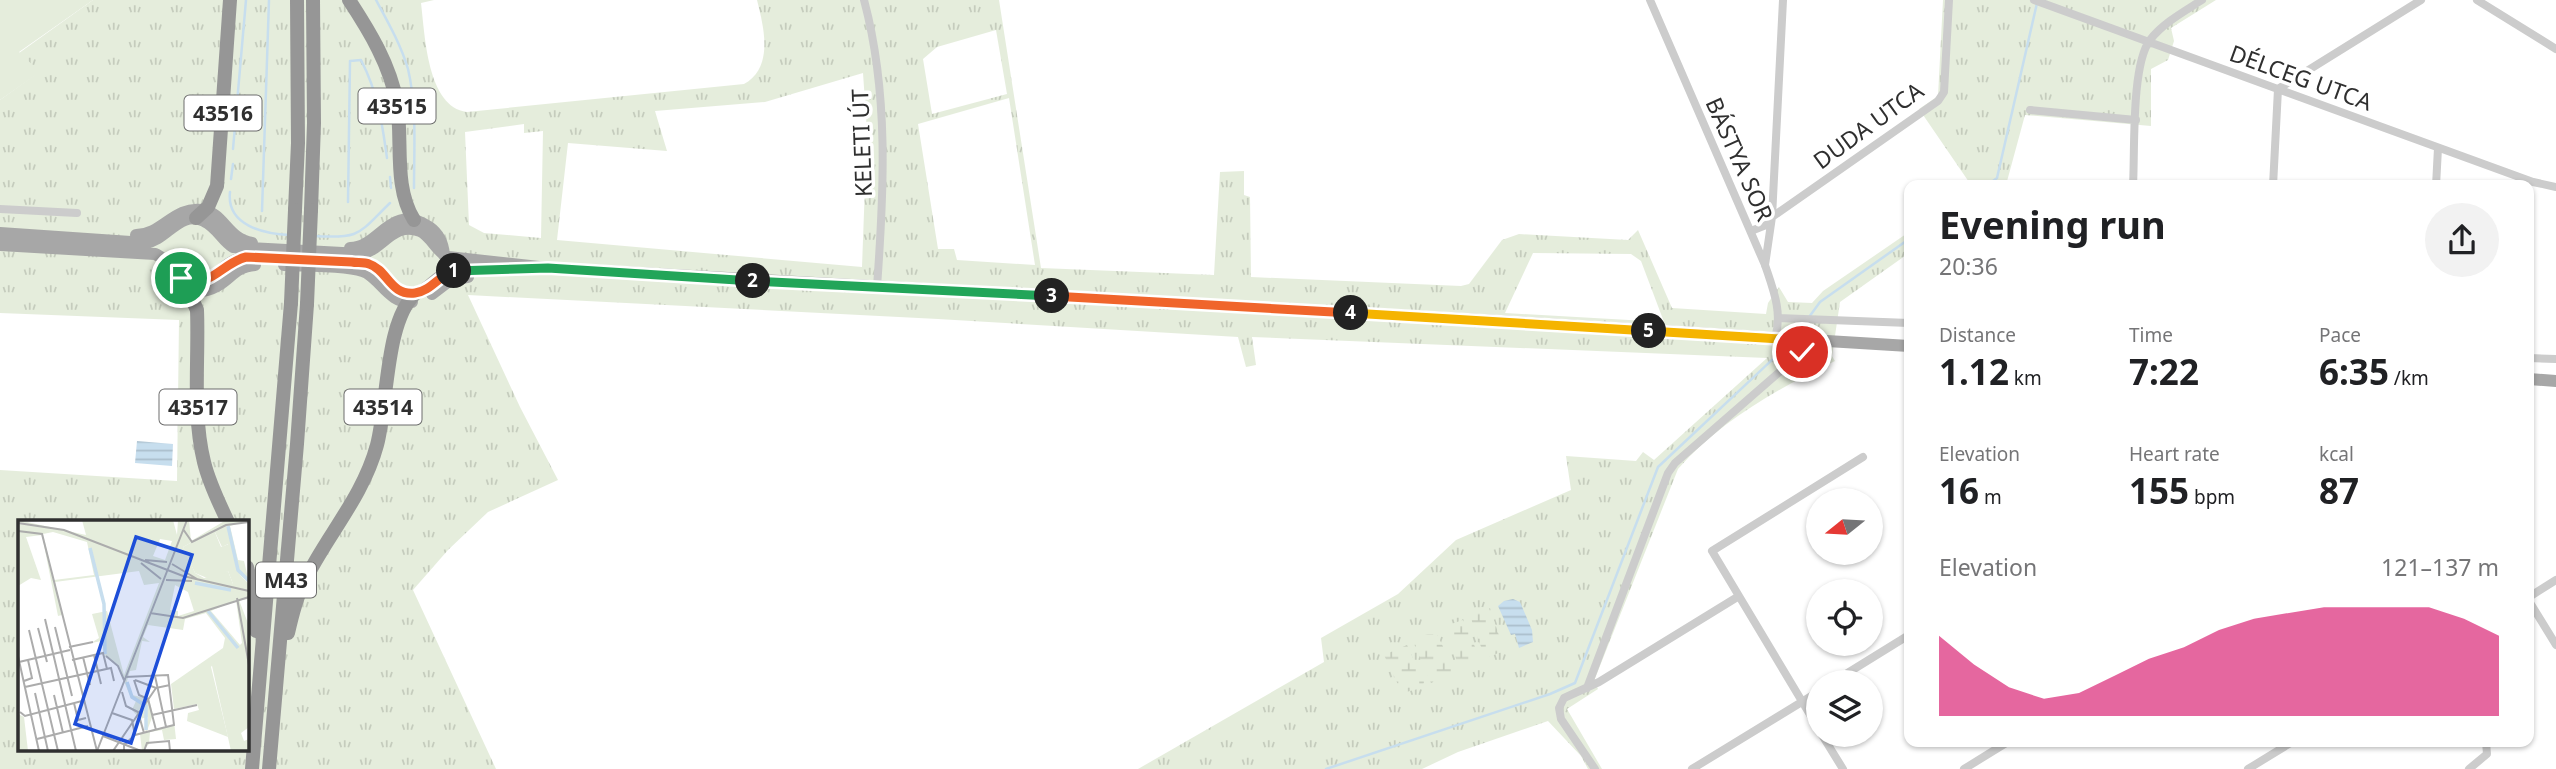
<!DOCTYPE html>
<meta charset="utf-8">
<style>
:root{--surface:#fff;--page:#f2f2f2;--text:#202124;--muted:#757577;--accent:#db2777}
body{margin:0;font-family:"Noto Sans",sans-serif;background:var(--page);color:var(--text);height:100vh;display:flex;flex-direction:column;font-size:26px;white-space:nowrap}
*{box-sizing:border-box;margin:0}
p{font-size:23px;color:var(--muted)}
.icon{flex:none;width:38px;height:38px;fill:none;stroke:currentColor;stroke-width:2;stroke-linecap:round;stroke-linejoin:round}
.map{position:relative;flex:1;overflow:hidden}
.details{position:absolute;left:1904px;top:180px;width:630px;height:567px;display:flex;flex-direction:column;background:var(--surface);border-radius:14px;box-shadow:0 2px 5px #0004}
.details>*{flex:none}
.needle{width:46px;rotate:252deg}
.tools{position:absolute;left:1806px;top:488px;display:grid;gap:14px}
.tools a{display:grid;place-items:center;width:77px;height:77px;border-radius:50%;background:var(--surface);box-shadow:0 2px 5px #0004;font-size:35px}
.pin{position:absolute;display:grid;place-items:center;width:60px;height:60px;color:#fff;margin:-30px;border:4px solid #fff;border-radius:50%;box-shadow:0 2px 7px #0007}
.km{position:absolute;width:35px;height:35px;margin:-18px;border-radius:50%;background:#222;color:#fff;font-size:19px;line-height:35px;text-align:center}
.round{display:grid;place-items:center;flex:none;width:74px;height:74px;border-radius:37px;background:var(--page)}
.headline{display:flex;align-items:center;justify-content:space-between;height:119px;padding:0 35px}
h1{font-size:38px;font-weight:700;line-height:52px}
.metrics{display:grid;grid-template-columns:repeat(3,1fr);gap:10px;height:119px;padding:7px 35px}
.metrics div{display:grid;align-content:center}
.metrics b{font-size:35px;font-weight:700}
.metrics small{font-size:19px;font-weight:400}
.metrics p{font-size:19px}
.chart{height:196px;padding:14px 35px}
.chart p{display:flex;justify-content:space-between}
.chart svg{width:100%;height:126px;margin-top:7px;fill:var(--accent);opacity:.7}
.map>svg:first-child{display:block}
</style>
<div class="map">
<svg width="2556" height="769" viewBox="0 0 2556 769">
<defs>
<pattern id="grass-tufts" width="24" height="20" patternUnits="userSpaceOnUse" patternTransform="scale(1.75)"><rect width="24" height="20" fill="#e5eddc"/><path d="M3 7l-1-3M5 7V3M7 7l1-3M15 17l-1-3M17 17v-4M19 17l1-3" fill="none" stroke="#c5ccbd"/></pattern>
<pattern id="wetland-marsh" width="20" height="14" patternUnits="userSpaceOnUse" patternTransform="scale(1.75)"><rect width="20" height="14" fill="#e5eddc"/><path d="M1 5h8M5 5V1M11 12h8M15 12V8" fill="none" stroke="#c5ccbd"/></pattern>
<pattern id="water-rules" width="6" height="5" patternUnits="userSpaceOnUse" patternTransform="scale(1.75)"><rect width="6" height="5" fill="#c7deee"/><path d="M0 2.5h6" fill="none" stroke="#abbfcc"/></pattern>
</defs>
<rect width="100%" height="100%" fill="#fff"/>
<path fill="url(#grass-tufts)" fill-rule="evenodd" d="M93 0H434L421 3C425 35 427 107 467 112L744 84C774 67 764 28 757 0H999L1041 268 1214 275 1220 172 1244 171V195L1250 197 1251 277 1461 286 1469 284 1502 240 1519 234 1628 240 1638 230 1672 308 1766 314 1768 303 1779 287 1788 302 1812 303 1823 291 1909 232V253L1840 302 1832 356 1835 361C1779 388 1720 421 1678 469L1594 681 1598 689 1567 709 1602 769H1588L1581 756 1548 721 1458 752 1422 769H1138L1324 662 1321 638 1398 594 1456 540 1571 490 1566 456 1636 461 1643 452 1654 460 1767 358 1252 337 1256 365 1246 367 1238 337 938 319 468 295 520 407 558 480 488 512 448 550 413 590 496 769H0V470L177 481 179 320 0 313V100L39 72 19 53ZM996 30 1007 94 932 114 923 59 937 47ZM863 73 867 131 862 267 557 240 568 143 667 151 655 111 765 102ZM1009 98 1035 265 957 260 954 249H938L918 124ZM524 124V133L543 131 541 238 484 233 469 225 465 132ZM1533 253 1631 254 1641 261 1664 322 1505 313ZM19 522H247V750H19Z
M1943 0H2216L2171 28 2174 41 2168 60 2151 69V126L2025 115 2006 185H1971L1919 109 1938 96Z"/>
<path fill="url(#wetland-marsh)" d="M1481 607 1490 608 1504 651 1485 658 1470 616Z
M1463 620 1475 647 1477 664 1460 670 1445 626Z
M1428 634H1437L1455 672 1431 683 1412 639Z
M1407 645 1424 682 1422 688 1402 693 1384 655Z"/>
<path fill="#e5eddc" d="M0 0H93L19 52 40 72 0 100Z"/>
<path fill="url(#water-rules)" d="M137 441 173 444 172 466 135 463Z
M1513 599 1520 602 1532 630 1533 642 1519 648 1515 634 1511 635 1498 606 1504 601Z"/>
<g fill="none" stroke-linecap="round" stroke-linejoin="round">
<path stroke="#c7deee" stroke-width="2.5" d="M376 0C388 22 401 45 408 69 417 107 414 149 414 188
M233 149 246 0
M390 177 391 188
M231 179 233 164
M1986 186 1997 178 2037 3
M230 192C226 226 265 234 290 235
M348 202 350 61 361 60C378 93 382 122 387 158
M262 211 269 0
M314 236C361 239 358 234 390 203
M1796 335 1820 302 1909 239
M1326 769 1550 694 1575 683 1658 467 1790 343"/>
<path stroke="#ccc" stroke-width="8" d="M864 0C889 93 884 191 877 287
M1650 0 1765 265C1773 289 1783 313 1775 338
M2034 0 2533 182 2556 187
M2477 0 2556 49
M2030 110 2136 120
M2133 186C2135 152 2131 65 2150 40 2163 23 2185 11 2202 0
M2273 186 2278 89 2421 0
M2436 186 2438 148
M0 209 77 213
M1772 217 1938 101 1944 92 1949 0
M1751 231 1771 223
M1765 265 1772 217 1783 0
M1778 318 1909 323
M2529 358 2556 359
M2529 597 2556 580
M2529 601 2556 645
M1833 682 1909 635
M1587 688 1668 473 1675 463 1815 341
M1818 728 1712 551 1863 457
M1822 735 1843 769
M1595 769 1561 719 1559 708 1564 698 1599 682 1739 596
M1692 769 1818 692
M1964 769 2006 743
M2248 769 2292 742
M2469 769 2487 754 2486 742"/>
<path stroke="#a7a7a7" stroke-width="12" d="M0 233 145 243C167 240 180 209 204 221 217 227 222 240 233 247L361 254C382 250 394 220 420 231 432 237 436 251 448 257L548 268 1479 320 1909 346
M136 235C162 235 174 206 202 210 224 213 227 239 252 243
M0 245 155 254C169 259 174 276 189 281 213 287 219 265 238 259 254 254 276 259 293 259
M350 248C380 248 390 202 429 227 439 234 443 243 444 255
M346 262C353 262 362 262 368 264 385 269 388 290 407 293 425 295 430 281 444 274 462 265 489 271 509 270
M284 265C303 266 353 264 367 273 383 283 390 303 412 302
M164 271C176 290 197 297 217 286 233 277 234 267 255 265
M432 294 449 281 468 277
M2529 379 2556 381"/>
<path stroke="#969696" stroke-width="14" d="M349 0C370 32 390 65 397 103 403 141 393 186 414 220
M295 210 298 143 297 0
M311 210 314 123 313 0
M196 218 208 207 217 186 230 0
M184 290 192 299 197 310C199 360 192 413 204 462 209 483 219 503 228 522
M247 567 252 586 256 631
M288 633C292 615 296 598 304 582 327 535 363 497 377 445 388 404 385 320 416 293
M252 769 291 303
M269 769 297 444 307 304"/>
<path stroke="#969696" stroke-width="14" d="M291 303 295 210
M307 304 311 210"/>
</g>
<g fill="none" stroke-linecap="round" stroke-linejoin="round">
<defs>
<path id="split-1" d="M181 278C210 291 221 263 246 257L352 262C357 263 364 262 369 264 388 270 390 296 415 293 431 291 439 275 454 271"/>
<path id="split-2" d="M454 271 548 268 753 281"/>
<path id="split-3" d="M753 281 1052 296"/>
<path id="split-4" d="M1052 296 1351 313"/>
<path id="split-5" d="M1351 313 1649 331"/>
<path id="split-6" d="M1649 331 1815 341 1802 352"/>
</defs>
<use href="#split-1" stroke="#fff" stroke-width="14"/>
<use href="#split-2" stroke="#fff" stroke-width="14"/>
<use href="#split-3" stroke="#fff" stroke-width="14"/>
<use href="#split-4" stroke="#fff" stroke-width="14"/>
<use href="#split-5" stroke="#fff" stroke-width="14"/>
<use href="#split-6" stroke="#fff" stroke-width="14"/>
<use href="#split-1" stroke="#f0652b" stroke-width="9"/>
<use href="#split-2" stroke="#22a559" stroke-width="9"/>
<use href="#split-3" stroke="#22a559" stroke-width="9"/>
<use href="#split-4" stroke="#f0652b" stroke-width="9"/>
<use href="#split-5" stroke="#f5b400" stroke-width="9"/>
<use href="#split-6" stroke="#f5b400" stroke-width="9"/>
</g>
<g text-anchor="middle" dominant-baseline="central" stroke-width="7" stroke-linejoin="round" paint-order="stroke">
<g fill="#fff" stroke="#6d6d6d" stroke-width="2">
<rect x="358.5" y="88.5" width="77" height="35" rx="5"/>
<rect x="184.5" y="95.5" width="77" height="35" rx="5"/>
<rect x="159.5" y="389.5" width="77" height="35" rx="5"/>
<rect x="344.5" y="389.5" width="77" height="35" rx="5"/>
<rect x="256" y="562.5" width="60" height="35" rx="5"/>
</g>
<g font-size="21" font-weight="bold" fill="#2f2f2f">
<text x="397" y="106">43515</text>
<text x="223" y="113">43516</text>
<text x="198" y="407">43517</text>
<text x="383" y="407">43514</text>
<text x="286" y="580">M43</text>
</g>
<g font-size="23" fill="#2f2f2f" stroke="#fff">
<text transform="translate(2301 77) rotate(20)">DÉLCEG UTCA</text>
<text transform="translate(1868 125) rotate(-36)">DUDA UTCA</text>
<text transform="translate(861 143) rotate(-92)">KELETI ÚT</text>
<text transform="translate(1740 159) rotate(66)">BÁSTYA SOR</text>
</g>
</g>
<g transform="translate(18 520)">
<rect width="231" height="231" fill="#fff"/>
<path d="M0 0 68 15 64 0H155L159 15 160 0H171L173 21 208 0H231L212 6 220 40 226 41 231 62 222 55 210 24 204 27 196 10 165 27 177 53 186 58 210 51 215 64H231V79L221 80 231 106V207L223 213 226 221 231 219V231H213L192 137 205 128 207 118 188 93 167 99 165 110 130 105 125 117 132 122 124 121 118 150 112 151 109 161 114 175 131 179 135 195 129 211 155 205 156 201 158 219 146 220 144 210 132 212 131 224 124 231 122 214 127 213 130 197 122 199 114 190 118 181 113 178 100 147 87 136 84 121 73 123 81 118 74 94 89 91 106 155 141 63 126 65 121 51 37 62 44 95 40 96 24 15 8 17 23 60 13 58 0 66ZM35 12 69 22 76 55 36 60 25 14ZM142 19 154 21 147 40 135 36ZM157 65 170 72 176 91 160 96V91L152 90ZM218 80 224 123 222 125 193 91Z" fill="#e5eddc" fill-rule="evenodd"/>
<path d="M192 137 197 141 193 147 210 217 169 201 170 193 181 190 179 184 156 189 153 164Z" fill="#e5eddc"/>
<path d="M0 194 6 197 10 231H0Z" fill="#e5eddc"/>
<path d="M196 10 203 27 211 24 222 55 231 64H215L210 51 194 60 177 53 165 27ZM198 68 208 70 227 74 189 87 184 77 196 76Z" fill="#e5eddc"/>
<path fill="none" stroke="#c7deee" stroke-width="3.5" d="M210 6 220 50 231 61M72 28 86 84 87 134M177 63 213 70M190 91 220 128M109 162 114 177 128 186V210"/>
<path fill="none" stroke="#acacac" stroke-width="2" d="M0 3 46 10 165 56 231 71M165 9 174 22 208 5 231 2M0 11 24 14 79 231M127 40 149 42M123 43 143 59M154 44 179 59M148 60 174 61M219 78 231 145M132 93 165 98 231 77M27 99 58 231M37 107 54 176M20 108 29 142M11 110 40 231M51 127 75 122M76 135 83 164M0 136 21 231M88 136 100 146 106 160M65 137 72 165M54 140 85 133 89 149M1 142 52 130M137 156 148 207M116 160 121 175 130 179 138 210M117 160 138 168 152 165M6 161 14 158 10 140M7 167 93 148 96 161M104 172 108 186 120 192 126 213M17 173 30 231M36 175 45 213M56 183 60 200 68 198M2 192 7 196 64 181M94 193 114 200 117 215M134 195 179 185M85 216 123 231M19 219 70 206M79 231 169 0M95 231 138 168M106 231V225L117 215 156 205 150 155 107 157M126 231 129 223 151 221 152 231"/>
<path fill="#1d4ed8" fill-opacity="0.15" stroke="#1d4ed8" stroke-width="3.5" d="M118 17 174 35 113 223 57 204Z"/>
<rect width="231" height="231" fill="none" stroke="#2f2f2f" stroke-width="3.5"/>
</g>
</svg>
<div class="tools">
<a><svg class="needle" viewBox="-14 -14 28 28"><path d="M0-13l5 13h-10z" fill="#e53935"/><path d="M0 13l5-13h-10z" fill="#757577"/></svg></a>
<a><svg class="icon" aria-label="locate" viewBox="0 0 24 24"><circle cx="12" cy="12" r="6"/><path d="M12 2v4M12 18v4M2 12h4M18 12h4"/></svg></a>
<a><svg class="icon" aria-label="layers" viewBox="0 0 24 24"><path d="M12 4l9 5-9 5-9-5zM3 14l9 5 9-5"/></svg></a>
</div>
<div class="pin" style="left:181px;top:278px;background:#1e9e55"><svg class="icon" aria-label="arrive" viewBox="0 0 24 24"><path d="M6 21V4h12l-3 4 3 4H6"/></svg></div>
<div class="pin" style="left:1802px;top:352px;background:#d93025"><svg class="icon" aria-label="check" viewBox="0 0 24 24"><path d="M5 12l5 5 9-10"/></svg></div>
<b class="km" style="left:454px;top:271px">1</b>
<b class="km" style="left:753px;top:281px">2</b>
<b class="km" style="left:1052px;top:296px">3</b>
<b class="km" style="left:1351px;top:313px">4</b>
<b class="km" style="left:1649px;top:331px">5</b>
<section class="details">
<div class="headline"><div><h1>Evening run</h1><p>20:36</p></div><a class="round"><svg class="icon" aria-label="share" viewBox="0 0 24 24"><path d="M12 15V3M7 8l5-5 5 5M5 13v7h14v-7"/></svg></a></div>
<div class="metrics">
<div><p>Distance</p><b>1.12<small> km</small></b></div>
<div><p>Time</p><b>7:22</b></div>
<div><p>Pace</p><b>6:35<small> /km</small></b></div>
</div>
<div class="metrics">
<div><p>Elevation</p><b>16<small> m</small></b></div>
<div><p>Heart rate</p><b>155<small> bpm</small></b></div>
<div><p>kcal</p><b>87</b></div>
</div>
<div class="chart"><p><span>Elevation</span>121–137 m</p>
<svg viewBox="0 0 160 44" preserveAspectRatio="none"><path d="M0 44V16L10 26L20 34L30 38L40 36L50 30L60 24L70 20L80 14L90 10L100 8L110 6L120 6L130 6L140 6L150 10L160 16V44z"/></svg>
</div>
</section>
</div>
